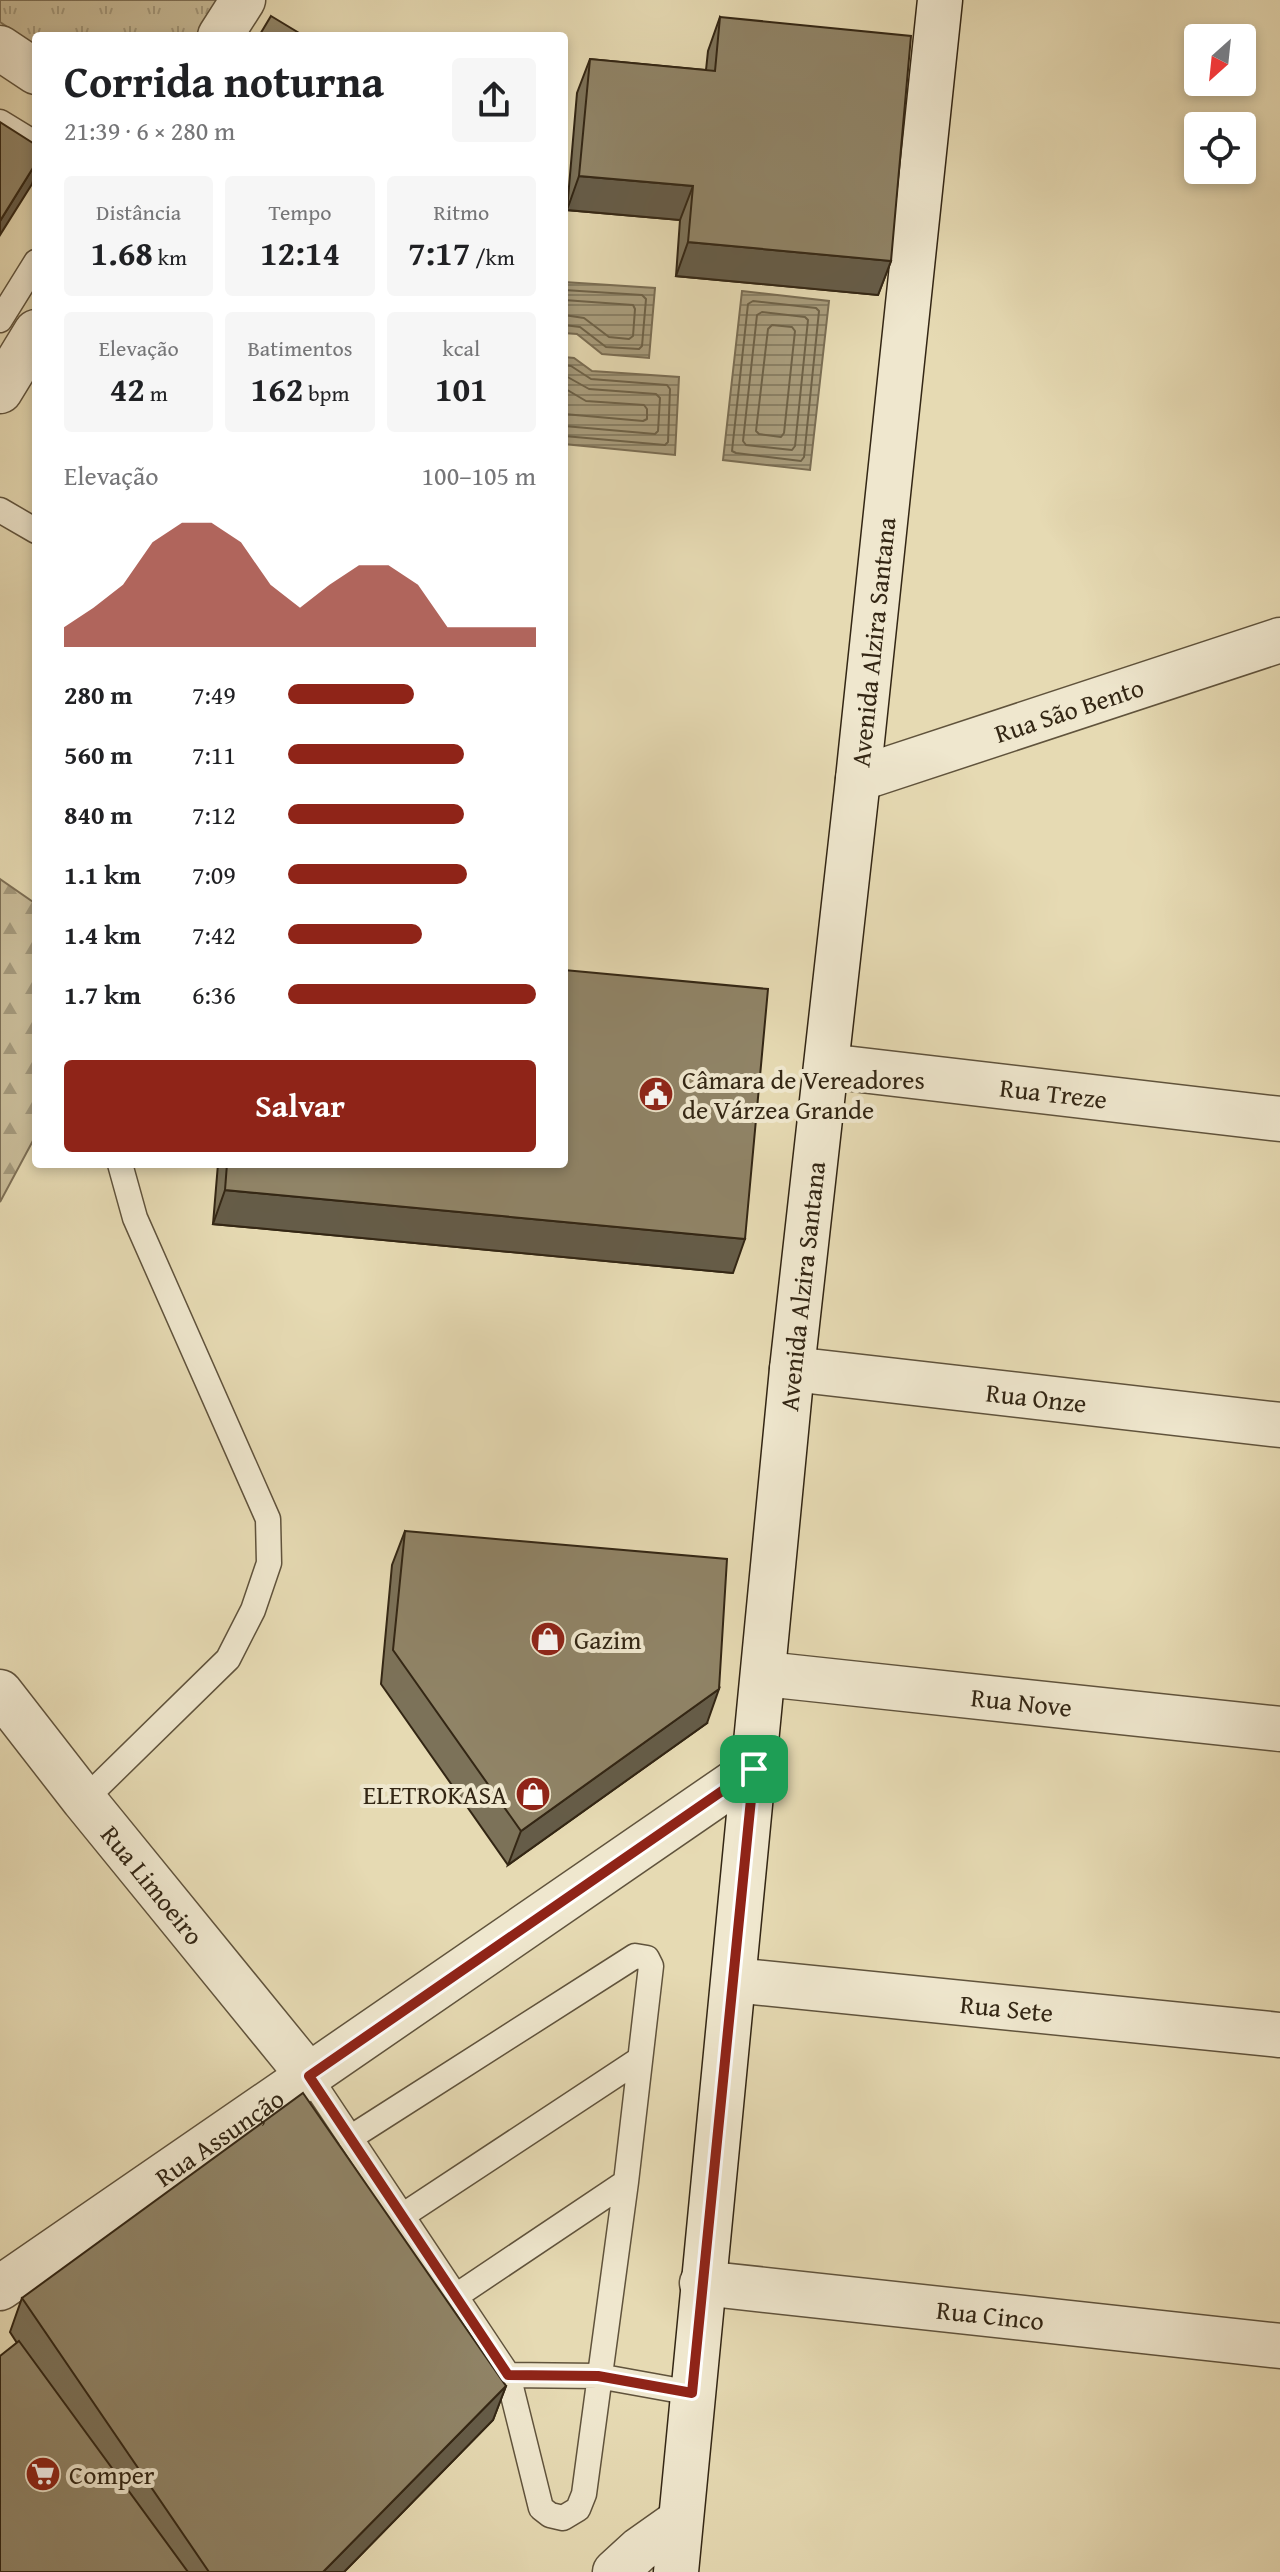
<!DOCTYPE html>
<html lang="pt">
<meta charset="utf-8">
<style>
:root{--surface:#fff;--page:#f6f6f6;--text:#202124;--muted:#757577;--accent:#8f2418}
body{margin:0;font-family:"Gentium Book Plus",serif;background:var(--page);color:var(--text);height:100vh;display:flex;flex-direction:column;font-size:30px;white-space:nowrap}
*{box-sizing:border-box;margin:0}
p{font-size:26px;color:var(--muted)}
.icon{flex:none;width:44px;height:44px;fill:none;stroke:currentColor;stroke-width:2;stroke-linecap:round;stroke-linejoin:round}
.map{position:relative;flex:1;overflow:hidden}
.side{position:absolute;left:32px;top:32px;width:536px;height:1136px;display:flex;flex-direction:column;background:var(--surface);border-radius:8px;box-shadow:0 4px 12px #0003}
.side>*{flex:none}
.needle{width:52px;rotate:207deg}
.buttons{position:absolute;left:1184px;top:24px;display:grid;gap:16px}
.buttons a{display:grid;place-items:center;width:72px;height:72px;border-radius:8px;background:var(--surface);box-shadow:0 4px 12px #0003;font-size:40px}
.pin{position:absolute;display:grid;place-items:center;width:68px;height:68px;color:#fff;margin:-34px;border-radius:16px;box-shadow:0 4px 12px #0006}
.round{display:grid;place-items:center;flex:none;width:84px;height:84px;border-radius:8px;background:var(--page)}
.summary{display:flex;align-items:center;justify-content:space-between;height:136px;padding:0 32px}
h1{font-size:44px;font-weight:700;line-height:60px}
.figures{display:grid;grid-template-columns:repeat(3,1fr);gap:12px;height:136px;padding:8px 32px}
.figures div{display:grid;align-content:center;border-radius:8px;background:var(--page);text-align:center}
.figures b{font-size:34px;font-weight:700}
.figures small{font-size:22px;font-weight:400}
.figures p{font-size:22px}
.chart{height:224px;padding:16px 32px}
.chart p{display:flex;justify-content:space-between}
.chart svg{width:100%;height:144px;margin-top:8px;fill:var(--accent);opacity:.7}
.action{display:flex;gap:16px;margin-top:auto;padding:16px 32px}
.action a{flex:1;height:92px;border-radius:8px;background:var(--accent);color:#fff;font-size:32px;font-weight:700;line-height:92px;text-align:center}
ul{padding:0 32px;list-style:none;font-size:26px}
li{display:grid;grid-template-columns:128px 96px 1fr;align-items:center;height:60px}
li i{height:20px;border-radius:10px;background:var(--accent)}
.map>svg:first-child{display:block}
</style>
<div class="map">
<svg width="1280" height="2572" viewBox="0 0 1280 2572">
<defs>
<pattern id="forest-firs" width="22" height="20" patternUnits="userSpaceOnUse" patternTransform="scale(2)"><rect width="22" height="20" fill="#c8bb98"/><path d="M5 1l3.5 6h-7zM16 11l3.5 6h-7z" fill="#a3987b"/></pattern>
<pattern id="park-tufts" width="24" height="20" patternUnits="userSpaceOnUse" patternTransform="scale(2)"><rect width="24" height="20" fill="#c8bb98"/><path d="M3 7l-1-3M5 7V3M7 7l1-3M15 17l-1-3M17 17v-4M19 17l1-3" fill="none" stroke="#a3987b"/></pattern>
<pattern id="water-rules" width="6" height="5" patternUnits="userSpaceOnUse" patternTransform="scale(2)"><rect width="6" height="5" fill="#a99d7d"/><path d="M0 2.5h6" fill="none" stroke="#8a8065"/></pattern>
</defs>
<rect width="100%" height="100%" fill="#e6dab3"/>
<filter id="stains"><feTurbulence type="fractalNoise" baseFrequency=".0025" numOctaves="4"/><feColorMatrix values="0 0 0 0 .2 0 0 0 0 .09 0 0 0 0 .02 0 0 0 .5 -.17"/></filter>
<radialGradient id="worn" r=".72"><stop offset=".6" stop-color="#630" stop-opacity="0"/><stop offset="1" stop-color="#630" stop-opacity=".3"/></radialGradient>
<path fill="url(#forest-firs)" stroke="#7e7056" stroke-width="2" d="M0 879 36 904V1135L0 1202Z"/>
<path fill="url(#park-tufts)" stroke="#7e7056" stroke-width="2" d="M0 0H220L197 36H36V46L0 22Z"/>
<path fill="url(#water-rules)" stroke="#7a6d53" stroke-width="2" d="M564 282 655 288 649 358 602 354 577 334 564 333Z
M742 291 829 301 810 470 723 460Z
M564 357 574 358 592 371 679 377 675 455 564 444Z"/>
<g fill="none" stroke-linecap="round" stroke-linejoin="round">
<path stroke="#6e6248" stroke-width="2" d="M564 290 642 295 646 299 642 346 639 349 606 347 580 327 564 325
M564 300 633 305 635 309 633 336 629 339 609 337 584 318 564 315
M753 301 816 308 819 311 804 457 801 461 736 453 732 451 748 304Z
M762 312 805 317 808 320 795 446 792 450 746 445 743 441 757 315Z
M772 325 792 327 795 331 784 433 781 437 759 434 756 431 768 329Z
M564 365 571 366 591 379 667 385 670 389 668 442 665 445 564 436
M564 375 589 389 656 394 660 398 658 431 655 434 564 426
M564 388 586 401 644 405 647 409V419L643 421 564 414"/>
<defs>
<path id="service" d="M0 122 36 144
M0 320 36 262
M0 510 36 531
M84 1800 228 1659 253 1610 269 1563 268 1519 135 1218 120 1164
M309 2076 508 2375 598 2376 692 2393
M350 2138 635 1956 647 1958 651 1966 626 2182 584 2494 578 2509 563 2518 550 2515 541 2508 508 2375
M402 2216 640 2059
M456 2296 626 2182"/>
<g id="minor">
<path d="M0 48 36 72"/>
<path id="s1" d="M858 779 1280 640"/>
<path id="s2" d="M827 1066 1280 1119"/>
<path id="s3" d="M792 1369 1280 1425"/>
<path id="s4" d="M765 1674 1280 1729"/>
<path id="s5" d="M0 1692 84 1800 309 2076"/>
<path id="s6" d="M734 1980 1280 2035"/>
<path id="s7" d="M702 2283 1280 2346"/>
<path id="s8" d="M0 2288 754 1769"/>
<path d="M615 2572 639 2550 680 2521"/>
</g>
<path id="tertiary" d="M220 36 243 0
M0 391 36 332"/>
<g id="secondary">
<path id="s9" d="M676 2572 792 1369 858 779 940 0"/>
</g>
</defs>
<use href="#service" stroke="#60533c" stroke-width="27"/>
<use href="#minor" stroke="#60533c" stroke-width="47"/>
<use href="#tertiary" stroke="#60533c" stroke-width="47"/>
<use href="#secondary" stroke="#332614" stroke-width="47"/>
<use href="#service" stroke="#efe7ce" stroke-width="24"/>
<use href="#minor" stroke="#efe7ce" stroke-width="44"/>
<use href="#tertiary" stroke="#efe7ce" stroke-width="44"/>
<use href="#secondary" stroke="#efe7ce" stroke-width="44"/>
</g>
<path fill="#7c7259" stroke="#332614" stroke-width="2" d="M720 17 891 261 878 295 676 276 680 220 567 210 577 93 590 59 706 70 708 51Z
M218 1164H564L733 1273 213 1224Z
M405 1531 707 1723 508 1865 381 1684 392 1565Z
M22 2298 506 2386 493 2420 344 2572H0L17 2343 10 2332Z"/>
<path fill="#655c48" stroke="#332614" stroke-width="2" d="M36 163V172L32 184 0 235V221Z
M579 176 693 186 680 220 567 210Z
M688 242 891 261 878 295 676 276Z
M225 1190 745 1239 733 1273 213 1224Z
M719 1689 707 1723 508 1865 521 1831Z
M506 2386 493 2420 344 2572H323Z"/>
<path fill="#908467" stroke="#332614" stroke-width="2" d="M271 16 304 36H259Z
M720 17 911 36 891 261 688 242 693 186 579 176 590 59 715 71Z
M0 122 36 145V163L0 221Z
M564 970 768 989 745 1239 225 1190 227 1164H564Z
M405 1531 727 1559 719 1689 521 1831 393 1650Z
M303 2093 506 2386 323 2572H209L22 2298Z
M19 2341 188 2572H0V2356Z"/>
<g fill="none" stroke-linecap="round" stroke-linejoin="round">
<defs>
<path id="route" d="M754 1769 692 2393 598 2376 508 2375 309 2076Z"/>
</defs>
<use href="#route" stroke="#fff" stroke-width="16"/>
<use href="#route" stroke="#8f2418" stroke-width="10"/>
</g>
<defs>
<symbol id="civic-disc" viewBox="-11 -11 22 22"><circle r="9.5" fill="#8f2418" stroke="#efe7ce"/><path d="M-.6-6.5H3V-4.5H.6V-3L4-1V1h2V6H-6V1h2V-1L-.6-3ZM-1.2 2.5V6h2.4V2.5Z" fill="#fff"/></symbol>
<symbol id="shop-disc" viewBox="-11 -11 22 22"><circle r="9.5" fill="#8f2418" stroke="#efe7ce"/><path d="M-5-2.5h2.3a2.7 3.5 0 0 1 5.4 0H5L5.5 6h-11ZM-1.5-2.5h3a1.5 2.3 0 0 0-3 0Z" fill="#fff"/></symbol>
<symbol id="supermarket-disc" viewBox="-11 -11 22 22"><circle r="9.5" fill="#8f2418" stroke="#efe7ce"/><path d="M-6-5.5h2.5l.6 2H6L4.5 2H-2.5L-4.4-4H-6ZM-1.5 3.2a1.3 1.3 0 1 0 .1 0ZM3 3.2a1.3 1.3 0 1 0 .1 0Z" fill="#fff"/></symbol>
</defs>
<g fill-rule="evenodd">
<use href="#civic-disc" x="636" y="1074" width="40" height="40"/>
<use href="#shop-disc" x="528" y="1619" width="40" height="40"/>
<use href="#shop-disc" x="513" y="1774" width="40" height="40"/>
<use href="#supermarket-disc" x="23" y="2454" width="40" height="40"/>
</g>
<g text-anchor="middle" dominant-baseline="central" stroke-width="8" stroke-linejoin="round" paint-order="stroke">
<g font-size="26" fill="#332614" stroke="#efe7ce">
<text stroke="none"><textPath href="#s9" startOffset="1940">Avenida Alzira Santana</textPath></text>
<text stroke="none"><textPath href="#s1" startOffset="222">Rua São Bento</textPath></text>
<text stroke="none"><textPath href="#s2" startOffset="228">Rua Treze</textPath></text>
<text stroke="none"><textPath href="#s9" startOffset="1292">Avenida Alzira Santana</textPath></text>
<text stroke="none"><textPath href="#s3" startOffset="246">Rua Onze</textPath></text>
<text stroke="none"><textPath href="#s4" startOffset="258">Rua Nove</textPath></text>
<text stroke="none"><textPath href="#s5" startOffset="246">Rua Limoeiro</textPath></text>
<text stroke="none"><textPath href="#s6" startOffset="274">Rua Sete</textPath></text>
<text stroke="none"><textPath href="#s8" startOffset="266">Rua Assunção</textPath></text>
<text stroke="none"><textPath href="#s7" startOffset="290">Rua Cinco</textPath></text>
</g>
<g font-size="26" fill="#332614" stroke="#efe7ce" text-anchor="start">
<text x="682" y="1079">Câmara de Vereadores<tspan x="682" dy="30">de Várzea Grande</tspan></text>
<text x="574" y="1639">Gazim</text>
<text x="507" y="1794" text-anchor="end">ELETROKASA</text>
<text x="69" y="2474">Comper</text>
</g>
</g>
<rect width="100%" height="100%" filter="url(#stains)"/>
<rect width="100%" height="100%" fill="url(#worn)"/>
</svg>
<div class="buttons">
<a><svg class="needle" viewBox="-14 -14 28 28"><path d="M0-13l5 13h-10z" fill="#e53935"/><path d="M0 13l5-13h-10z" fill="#757577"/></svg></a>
<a><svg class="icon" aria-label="locate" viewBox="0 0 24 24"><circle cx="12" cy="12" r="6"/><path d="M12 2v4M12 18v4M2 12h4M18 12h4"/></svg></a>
</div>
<div class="pin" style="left:754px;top:1769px;background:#1e9e55"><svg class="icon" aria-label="arrive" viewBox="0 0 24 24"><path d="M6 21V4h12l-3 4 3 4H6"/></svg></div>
<section class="side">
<div class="summary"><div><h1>Corrida noturna</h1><p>21:39 · 6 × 280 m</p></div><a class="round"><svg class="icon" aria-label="share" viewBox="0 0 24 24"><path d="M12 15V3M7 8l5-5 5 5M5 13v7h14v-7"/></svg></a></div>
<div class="figures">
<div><p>Distância</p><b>1.68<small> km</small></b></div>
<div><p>Tempo</p><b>12:14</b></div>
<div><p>Ritmo</p><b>7:17<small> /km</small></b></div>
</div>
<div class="figures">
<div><p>Elevação</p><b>42<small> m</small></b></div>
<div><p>Batimentos</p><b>162<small> bpm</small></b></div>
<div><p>kcal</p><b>101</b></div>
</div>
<div class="chart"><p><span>Elevação</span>100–105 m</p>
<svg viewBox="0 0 160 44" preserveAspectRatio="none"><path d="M0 44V38L10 32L20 25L30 12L40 6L50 6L60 12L70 25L80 32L90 25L100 19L110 19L120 25L130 38L140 38L150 38L160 38V44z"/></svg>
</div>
<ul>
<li><b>280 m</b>7:49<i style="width:51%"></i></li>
<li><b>560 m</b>7:11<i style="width:71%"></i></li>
<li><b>840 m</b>7:12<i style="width:71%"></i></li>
<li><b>1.1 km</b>7:09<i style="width:72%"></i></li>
<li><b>1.4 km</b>7:42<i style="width:54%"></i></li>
<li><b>1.7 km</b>6:36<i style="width:100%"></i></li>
</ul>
<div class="action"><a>Salvar</a></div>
</section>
</div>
